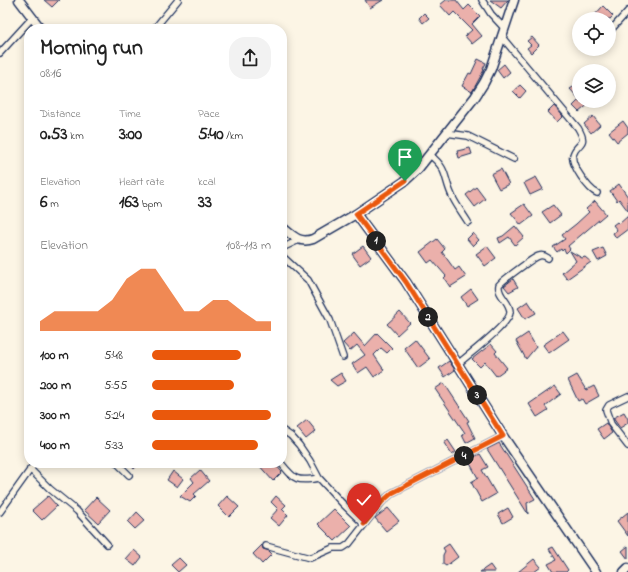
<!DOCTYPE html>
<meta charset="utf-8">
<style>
:root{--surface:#fff;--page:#f2f2f2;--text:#222;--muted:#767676;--accent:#ea580c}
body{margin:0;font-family:"Indie Flower",sans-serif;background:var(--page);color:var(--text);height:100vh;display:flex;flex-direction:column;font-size:15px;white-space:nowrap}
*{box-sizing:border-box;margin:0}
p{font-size:13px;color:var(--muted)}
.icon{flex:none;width:22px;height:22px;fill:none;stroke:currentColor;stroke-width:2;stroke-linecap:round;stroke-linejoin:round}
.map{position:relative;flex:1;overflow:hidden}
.drawer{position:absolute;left:24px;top:24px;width:263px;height:444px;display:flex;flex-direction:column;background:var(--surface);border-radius:16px;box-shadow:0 2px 10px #0003}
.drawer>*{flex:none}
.tools{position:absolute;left:572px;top:12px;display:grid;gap:8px}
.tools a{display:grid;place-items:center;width:44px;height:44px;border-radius:50%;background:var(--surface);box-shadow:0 2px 10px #0003;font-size:20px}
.pin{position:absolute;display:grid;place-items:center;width:34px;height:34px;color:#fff;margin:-41px -17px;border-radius:50% 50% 50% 0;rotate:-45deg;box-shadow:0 0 4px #0007}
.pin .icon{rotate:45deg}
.km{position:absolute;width:20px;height:20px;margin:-10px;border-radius:50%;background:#222;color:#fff;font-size:11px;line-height:20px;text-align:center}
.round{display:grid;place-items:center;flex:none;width:42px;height:42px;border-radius:16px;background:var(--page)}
.summary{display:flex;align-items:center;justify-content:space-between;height:68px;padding:0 16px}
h1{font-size:22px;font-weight:700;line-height:30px}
.stats{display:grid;grid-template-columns:repeat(3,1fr);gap:6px;height:68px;padding:4px 16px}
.stats div{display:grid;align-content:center}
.stats b{font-size:17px;font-weight:700}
.stats small{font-size:11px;font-weight:400}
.stats p{font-size:11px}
.chart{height:112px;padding:8px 16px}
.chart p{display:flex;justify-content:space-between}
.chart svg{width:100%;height:72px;margin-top:4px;fill:var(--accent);opacity:.7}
ul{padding:0 16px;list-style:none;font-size:13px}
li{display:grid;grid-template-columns:64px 48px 1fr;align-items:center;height:30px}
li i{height:10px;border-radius:5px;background:var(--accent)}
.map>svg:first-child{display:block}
</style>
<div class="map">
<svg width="628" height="572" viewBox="0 0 628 572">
<rect width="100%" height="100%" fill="#fcf5e5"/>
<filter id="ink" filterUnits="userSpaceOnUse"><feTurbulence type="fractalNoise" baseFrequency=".025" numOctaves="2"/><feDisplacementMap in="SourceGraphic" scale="8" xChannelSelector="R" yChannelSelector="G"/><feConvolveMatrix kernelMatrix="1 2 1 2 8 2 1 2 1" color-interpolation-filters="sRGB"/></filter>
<g filter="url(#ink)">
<path fill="#ebb0ab" stroke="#1b2f5e" d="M44 0H59L52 7Z
M365 0H383L370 8Z
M446 0H456L464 10 469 5 480 16 472 24 482 36 472 44 465 36 472 30 454 12 450 16 440 5Z
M490 0H508L501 8Z
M603 6 613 16 610 19H591Z
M424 13 429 18 423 23 419 18Z
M532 37 539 45 531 53 527 48 531 45 527 41Z
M478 59 486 63 483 69 484 70 472 92 462 86 469 73 471 74Z
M504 64 510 72 503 78 497 70Z
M520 85 526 91 520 98 513 91Z
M576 85 579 89V99L570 89Z
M578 101H586L589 104 579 112 573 106Z
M554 106 563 116 557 122 548 112Z
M593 116 600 125 591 133 584 124Z
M623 121 628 128V133L617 142 609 132Z
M470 148 472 154 459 158 457 151Z
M501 169 509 184 499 189 491 174Z
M536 177 543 189 530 195 524 183Z
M619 184 628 197V211L619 199 617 201 610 191Z
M476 187 485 199 475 207 466 195Z
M595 201 606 214 568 246 570 249 566 253 564 249 562 251 561 249 557 252 553 247 565 239 562 235 576 224 589 212 586 209Z
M524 204 533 216 521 225 511 213Z
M553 205 561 215 550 223 542 212Z
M628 216V229L616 238 613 233 617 230 613 225 617 222 619 224Z
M515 226 524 237 515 245 509 237 500 243 498 238 503 236Z
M473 233 479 240 473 246 467 239Z
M437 239 445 249 442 252 455 270 459 267 466 277 450 287 444 278 446 276 432 260 428 263 420 252Z
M363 246 371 257 360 265 352 254Z
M487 246 496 258 485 266 476 254Z
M603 248 607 256 598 261 593 252Z
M570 251 582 258 585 257 591 262 567 279 562 273 576 261Z
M513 279 518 287 509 292 504 286Z
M471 289 478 299 467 306 461 297Z
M528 301 536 313 525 319 518 308Z
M400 312 410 323 397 335 387 324Z
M563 331 569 339 549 353 543 345Z
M354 333 365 346 377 333 392 348 387 353 381 348 374 355 384 370 374 377 367 367 358 373 352 364 365 355 357 345 350 351 343 343Z
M528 333 536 347 526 359 516 341Z
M415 339 430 359 418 368 404 348Z
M491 344 497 351 495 353 507 368 496 376 485 362 480 367 472 359Z
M449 361 455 370 445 377 439 368Z
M341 373 346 381 337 386 330 380Z
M577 375 586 390 594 386 599 396 585 404 582 399 578 401 568 380Z
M444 383 469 421 467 422 475 438 466 443 462 435 465 433 435 389Z
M555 386 561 394 545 406 548 410 537 417 529 404Z
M624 412 628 419V423L620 428 613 418Z
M307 420 316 431 306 439 297 428Z
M606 423 612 433 604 439 597 429Z
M448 440 456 452 452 455 444 443Z
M499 443 535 499 527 503 528 514 487 449Z
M480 454 488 467 482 470 496 494 482 502 471 482 478 478 468 460Z
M129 463H140L134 469Z
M257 463H274L282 472 273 481Z
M200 470 209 481 194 494 196 496 190 502 180 496 194 482 191 478Z
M173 471 183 479 177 487 167 480Z
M48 496 57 506 42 520 32 510Z
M227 496 239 507 229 517 218 506Z
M276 496 286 505 282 509 288 515 279 526 270 518 278 509 271 502Z
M96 497 110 510 98 523 84 510Z
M388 508 399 521 386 531 375 518Z
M508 508 513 517 503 523 498 514Z
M334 509 351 526 335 541 318 524Z
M137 512 145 520 135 529 128 522Z
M628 512V536L617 521Z
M449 544 458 557 446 566 443 564V555L445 551 443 548Z
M262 545 263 549 269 551 272 554 262 564 253 554Z
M628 546V559L622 551Z
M553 547 568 570 566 572H553L548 564 556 560 549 549Z
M134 550 142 557 135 566 126 559Z
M179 558 186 565 178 572 171 565Z
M534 559 541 567 534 572H518Z
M490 565 495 572H480Z"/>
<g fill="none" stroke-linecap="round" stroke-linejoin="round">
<defs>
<path id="street" d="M482 0 491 14 504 28
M154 29 178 0
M609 32 628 11
M501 36 578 128C589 147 577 141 573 155 570 164 589 190 597 193
M0 53 33 17
M446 133 468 136 514 159
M430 155C449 170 443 178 453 198 457 206 463 214 468 222
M282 248 299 240
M282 256 308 280 330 320 343 357
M458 364C468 355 511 323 510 312 510 301 497 296 499 285 503 280 534 257 539 256 542 255 545 256 548 258
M628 396 609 405 606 410 611 424 628 446
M282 430 291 436 299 445 310 461 319 478 342 503 364 524
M117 463 129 475
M281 463C295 480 296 482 319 478
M30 469 50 489 77 511 107 544
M0 512 35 463
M266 546 310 558 333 548H343L349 544 382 502 392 493 503 436"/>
<path id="secondary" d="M19 0 41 29
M356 214 405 181 418 169 475 97 484 83 491 69 514 0
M282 227C292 235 299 244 313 239L356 214 406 282 503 436 596 572
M624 572 628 568"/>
</defs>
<use href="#street" stroke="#1b2f5e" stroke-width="8"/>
<use href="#secondary" stroke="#1b2f5e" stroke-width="11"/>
<use href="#street" stroke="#fcf5e5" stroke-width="5.5"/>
<use href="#secondary" stroke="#fcf5e5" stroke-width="8"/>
</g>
</g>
<g fill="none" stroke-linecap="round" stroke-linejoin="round" filter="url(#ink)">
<defs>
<path id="route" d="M364 524 382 502 392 493 503 436 406 282 356 214 405 181"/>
</defs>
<use href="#route" stroke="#fff" stroke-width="8"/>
<use href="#route" stroke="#ea580c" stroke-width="5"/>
</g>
</svg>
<div class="tools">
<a><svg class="icon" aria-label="locate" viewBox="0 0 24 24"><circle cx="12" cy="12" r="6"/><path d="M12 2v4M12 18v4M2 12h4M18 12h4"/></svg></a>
<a><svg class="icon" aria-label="layers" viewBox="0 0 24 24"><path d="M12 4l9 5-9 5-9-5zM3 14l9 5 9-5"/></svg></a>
</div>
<div class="pin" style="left:405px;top:181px;background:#1e9e55"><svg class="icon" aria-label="arrive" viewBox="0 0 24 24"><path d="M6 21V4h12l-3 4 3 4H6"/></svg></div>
<div class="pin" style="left:364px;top:524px;background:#d93025"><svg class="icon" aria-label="check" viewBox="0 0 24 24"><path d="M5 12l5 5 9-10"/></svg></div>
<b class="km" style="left:376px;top:241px">1</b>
<b class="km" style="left:428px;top:317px">2</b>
<b class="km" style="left:477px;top:395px">3</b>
<b class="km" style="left:464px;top:456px">4</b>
<section class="drawer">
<div class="summary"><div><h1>Morning run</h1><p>08:16</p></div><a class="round"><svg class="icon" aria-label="share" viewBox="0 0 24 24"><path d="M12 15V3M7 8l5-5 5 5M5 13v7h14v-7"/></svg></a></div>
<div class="stats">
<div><p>Distance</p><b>0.53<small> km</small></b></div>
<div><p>Time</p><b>3:00</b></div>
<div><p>Pace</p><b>5:40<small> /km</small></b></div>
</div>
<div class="stats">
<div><p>Elevation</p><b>6<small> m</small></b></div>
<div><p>Heart rate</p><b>163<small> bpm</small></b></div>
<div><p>kcal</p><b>33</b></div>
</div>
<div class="chart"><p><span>Elevation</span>108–113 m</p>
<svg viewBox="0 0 160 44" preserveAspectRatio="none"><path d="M0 44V38L10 32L20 32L30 32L40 32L50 25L60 12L70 6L80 6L90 19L100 32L110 32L120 25L130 25L140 32L150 38L160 38V44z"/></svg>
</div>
<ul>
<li><b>100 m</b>5:48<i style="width:75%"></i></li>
<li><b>200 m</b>5:55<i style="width:69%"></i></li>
<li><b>300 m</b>5:24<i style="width:100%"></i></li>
<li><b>400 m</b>5:33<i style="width:89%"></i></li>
</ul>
</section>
</div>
